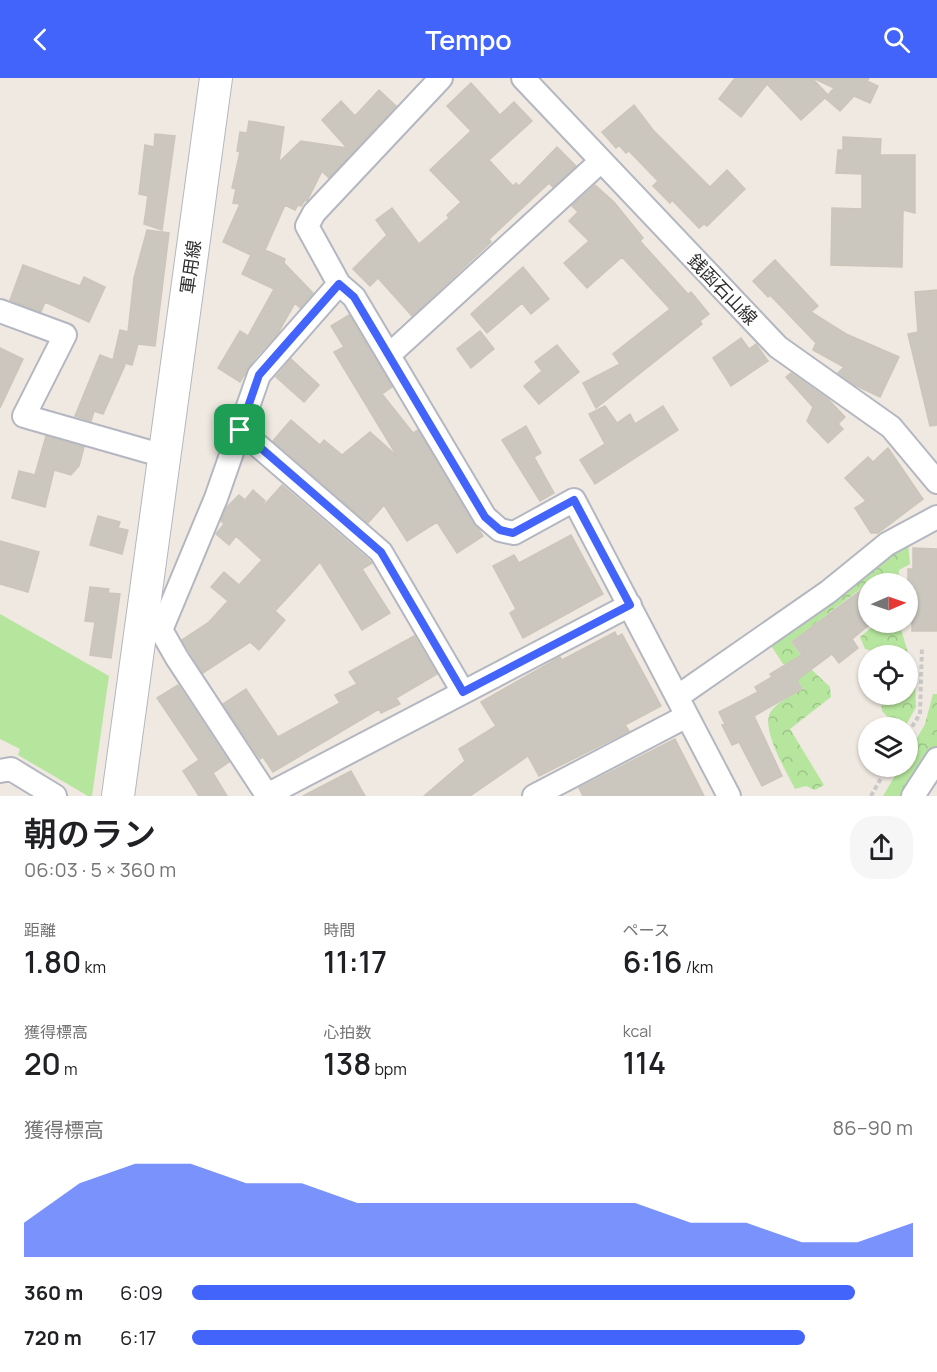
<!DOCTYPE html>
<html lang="ja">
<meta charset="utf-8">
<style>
:root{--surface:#fff;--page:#f6f6f6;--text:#202124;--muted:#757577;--accent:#4264fb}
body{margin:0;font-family:Manrope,"Noto Sans JP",sans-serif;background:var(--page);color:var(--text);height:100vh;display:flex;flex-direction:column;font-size:22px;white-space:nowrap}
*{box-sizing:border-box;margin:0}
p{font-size:20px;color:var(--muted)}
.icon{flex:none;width:33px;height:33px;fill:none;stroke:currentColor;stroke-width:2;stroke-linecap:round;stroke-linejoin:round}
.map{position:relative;height:718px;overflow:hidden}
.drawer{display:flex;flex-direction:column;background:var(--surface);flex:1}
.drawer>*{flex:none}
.needle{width:39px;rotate:88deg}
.fabs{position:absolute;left:858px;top:495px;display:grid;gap:12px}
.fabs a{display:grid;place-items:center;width:60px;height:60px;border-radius:50%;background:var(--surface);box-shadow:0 2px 4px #0004;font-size:30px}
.pin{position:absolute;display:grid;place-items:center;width:51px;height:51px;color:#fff;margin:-26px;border-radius:12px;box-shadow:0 3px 9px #0006}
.round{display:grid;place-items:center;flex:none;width:63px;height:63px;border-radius:24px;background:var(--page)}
.summary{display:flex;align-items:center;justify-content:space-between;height:102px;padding:0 24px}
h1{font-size:33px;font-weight:600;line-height:45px}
.figures{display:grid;grid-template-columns:repeat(3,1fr);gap:9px;height:102px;padding:6px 24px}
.figures div{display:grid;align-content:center}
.figures b{font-size:30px;font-weight:600}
.figures small{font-size:16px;font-weight:400}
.figures p{font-size:16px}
.chart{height:168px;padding:12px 24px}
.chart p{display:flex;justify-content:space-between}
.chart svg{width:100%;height:108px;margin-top:6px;fill:var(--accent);opacity:.7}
ul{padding:0 24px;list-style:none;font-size:20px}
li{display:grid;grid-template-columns:96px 72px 1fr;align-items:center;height:45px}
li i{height:15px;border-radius:8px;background:var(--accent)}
header{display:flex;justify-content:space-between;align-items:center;height:78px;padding:0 24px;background:var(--accent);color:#fff;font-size:27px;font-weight:600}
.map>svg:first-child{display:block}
</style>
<header><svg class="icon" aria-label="back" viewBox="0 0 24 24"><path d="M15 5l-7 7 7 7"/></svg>Tempo<svg class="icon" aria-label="search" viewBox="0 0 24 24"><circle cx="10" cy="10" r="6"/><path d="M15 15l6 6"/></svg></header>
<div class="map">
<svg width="937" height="718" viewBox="0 0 937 718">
<defs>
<pattern id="forest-crowns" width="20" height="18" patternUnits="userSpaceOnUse" patternTransform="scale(1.5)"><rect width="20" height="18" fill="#b6e59e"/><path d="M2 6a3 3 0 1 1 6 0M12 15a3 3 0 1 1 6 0" fill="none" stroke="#9dc588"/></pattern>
</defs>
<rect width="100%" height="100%" fill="#efe9e1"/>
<path fill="url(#forest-crowns)" d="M908 465 910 486 899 492 898 505H868L791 564 812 592 830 609 831 619 790 651 824 707 815 712 806 708 795 711C787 694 758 648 772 632 779 623 794 617 803 611L788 586H783L770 566V561Z
M878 544 899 545 910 581 909 587 908 578 886 577 865 571 860 559Z
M908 597 915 604 916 629 905 649H897L882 633 881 617 908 616Z
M933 616H937V670L906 718H883L900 689 908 688V676L925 646Z"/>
<path fill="#b6e59e" d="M0 536 109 598 92 718H88L18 677 20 671 0 661Z"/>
<path fill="#cbc7bf" stroke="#cbc5ba" stroke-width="1.5" d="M735 0H812L828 17 834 10 813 0H869L867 3 878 8 870 25 854 18 840 33 825 20 801 42 767 6 741 39 719 21Z
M471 5 500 37 514 24 532 43 489 82 513 108 516 105 519 108 557 69 576 88 553 109 549 105 489 161 491 164 412 238 378 200 370 208 353 191 387 157 376 142 392 130 419 166 449 140 447 137 461 124 430 92 471 53 447 28Z
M379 12 396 28 329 100 322 93 307 123 305 122 301 128 298 127 295 132 285 127 265 172 285 181 284 185 313 215 300 230 295 225 278 255 255 280 240 304 218 290 240 253 248 258 274 211 242 196 251 177 223 164 240 126 233 125 236 111 232 110 240 74 237 73 240 54 247 55 249 43 284 49 279 84 301 63 347 70 322 42 341 23 355 38Z
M634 27 653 52 710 109 727 92 745 111 707 148 704 146 699 150 672 122 670 125 653 108 658 103 629 73 626 75 619 67 616 70 602 54Z
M155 56 175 58 162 152 144 146 148 118 139 116 145 67 154 69Z
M843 59 881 61 880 77H915V135L903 132 902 189 831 187 832 130 862 131V96L836 95 838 72H843Z
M595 107 614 124 643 160 640 163 688 216 691 214 709 236 700 243 702 246 596 330 583 305 620 286 613 276 670 231 622 179 587 210 564 185 589 163 569 143 578 134 572 128Z
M147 152 169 155 155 268 138 266 132 287 114 282 125 287 103 336 94 333 91 343 75 338 100 277 113 282 120 252 128 254 134 200Z
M775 182 818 228 811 234 846 256 899 279 880 319 855 307 838 295 844 289 813 272 816 265 770 217 768 219 753 203Z
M23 187 80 208 84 199 105 209 89 244 45 224 41 234 10 222Z
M523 189 549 221 531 236 522 225 487 255 471 236Z
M937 212V347L930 348 908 256 918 254 915 214Z
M349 237 392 309 382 316 413 355 418 352 483 458 457 475 437 444 407 463 384 427 368 445 273 363 291 342 320 367 324 362 342 377 370 354 397 378 334 274 344 269 331 248Z
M480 253 494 271 471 290 457 271Z
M741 260 749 271 756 266 768 283 731 308 713 280Z
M557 267 579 294 539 326 524 308 542 293 535 284Z
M0 270 23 281 0 330Z
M291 281 319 307 304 324 276 299Z
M791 295 828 321 845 339 838 346 843 351 828 365 807 343 813 329 786 299Z
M605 328 617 345 630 336 635 346 663 328 678 352 595 406 580 382 605 366 589 336Z
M526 348 541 375 534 379 554 415 540 423 502 362Z
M46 358 84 369 79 388 71 397 54 392 45 429 12 420 19 393 35 397Z
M888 370 923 421 878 455H871L855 430 866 423 845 400 868 379 873 384Z
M282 407 370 483 372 485 362 491 390 535 362 552 320 484 275 533 285 542 259 572 250 564 203 595 182 562 209 544 228 523 211 509 224 494 239 507 262 482 236 458 229 467 216 456 224 446 221 443 226 430 239 417 245 422 253 412 265 423 258 434Z
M98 438 120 444 118 450 128 452 122 476 90 467Z
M571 457 603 516 523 560 510 535 516 531 493 488 514 477 519 485Z
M0 463 39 474 28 514 0 506Z
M913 470 937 471V553H912V542H908V491H913Z
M868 507V548L852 561 858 570 839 585 832 576 797 602 802 611 754 638 782 698 762 708 739 664 732 667 722 647 725 646 719 634 758 614 755 609 772 599 770 596 802 577 792 564Z
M90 509 109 511 108 515 120 516 111 580 90 577 95 544 85 543Z
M615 554 617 559 622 556 661 628 625 647 629 653 539 698 528 678 470 718H424L465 683 459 671 496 648 481 624 560 579 562 582Z
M414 558 437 596 396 620 400 626 381 635 379 631 273 694 263 679 260 681 223 626 246 611 278 659 340 625 335 617 357 606 349 594Z
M178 607 229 684 213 695 227 718H199L183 693 199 682 157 620Z
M675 661 704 718H583L579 710Z
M351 693 365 718H303Z"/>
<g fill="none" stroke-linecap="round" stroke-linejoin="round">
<defs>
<path id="street" d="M441 0 314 135 307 148 339 206 354 219 485 439 500 452 514 455 574 422 729 718
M523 0 778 269 891 349 937 404
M0 233 65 257 24 338 164 378
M389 277 601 83
M240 352 381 474 463 614
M141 549 161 552 177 580 267 717 630 527
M161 552 216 420 259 297 339 206
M677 619 828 514 887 466 937 439
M0 693 11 691 55 718
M534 718 687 638
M913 718 937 681"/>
<path id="secondary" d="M118 718 216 0"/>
</defs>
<use href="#street" stroke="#b4b7c1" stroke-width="26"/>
<use href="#secondary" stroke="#b4b7c1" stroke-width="34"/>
<path stroke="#c9c9c9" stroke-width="4" stroke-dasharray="4.5 3" stroke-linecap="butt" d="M908 655 920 636 922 569
M871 718 888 688"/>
<use href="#street" stroke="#fff" stroke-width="22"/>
<use href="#secondary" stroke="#fff" stroke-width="32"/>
</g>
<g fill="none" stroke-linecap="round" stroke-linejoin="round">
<defs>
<path id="route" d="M339 206 354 219 485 439 500 452 513 455 574 422 630 527 463 614 381 474 240 352 259 297Z"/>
</defs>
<use href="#route" stroke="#fff" stroke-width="12"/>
<use href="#route" stroke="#4264fb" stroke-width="8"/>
</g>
<g text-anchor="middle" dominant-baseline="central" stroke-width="5" stroke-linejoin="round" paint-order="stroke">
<g font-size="18" fill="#2e2e2e" stroke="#fff">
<text transform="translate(190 189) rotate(-82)">軍用線</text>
<text transform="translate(723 211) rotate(46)">銭函石山線</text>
</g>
</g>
</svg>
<div class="fabs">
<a><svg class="needle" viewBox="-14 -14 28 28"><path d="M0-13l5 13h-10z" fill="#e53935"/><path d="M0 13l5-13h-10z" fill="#757577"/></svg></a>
<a><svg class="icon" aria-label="locate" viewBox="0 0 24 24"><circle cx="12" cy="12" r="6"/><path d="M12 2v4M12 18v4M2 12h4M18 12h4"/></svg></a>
<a><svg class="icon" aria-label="layers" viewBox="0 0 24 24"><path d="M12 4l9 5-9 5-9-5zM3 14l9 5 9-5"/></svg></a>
</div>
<div class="pin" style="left:240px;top:352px;background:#1e9e55"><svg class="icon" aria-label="arrive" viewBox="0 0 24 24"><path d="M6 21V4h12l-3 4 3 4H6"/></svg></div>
</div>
<section class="drawer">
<div class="summary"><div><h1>朝のラン</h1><p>06:03 · 5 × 360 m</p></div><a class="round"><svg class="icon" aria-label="share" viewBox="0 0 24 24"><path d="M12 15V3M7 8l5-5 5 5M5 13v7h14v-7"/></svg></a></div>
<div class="figures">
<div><p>距離</p><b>1.80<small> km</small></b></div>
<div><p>時間</p><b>11:17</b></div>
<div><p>ペース</p><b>6:16<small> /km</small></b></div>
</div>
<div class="figures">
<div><p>獲得標高</p><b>20<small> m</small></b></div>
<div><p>心拍数</p><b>138<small> bpm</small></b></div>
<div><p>kcal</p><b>114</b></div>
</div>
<div class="chart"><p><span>獲得標高</span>86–90 m</p>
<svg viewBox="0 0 160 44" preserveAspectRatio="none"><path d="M0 44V30L10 14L20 6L30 6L40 14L50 14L60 22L70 22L80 22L90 22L100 22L110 22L120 30L130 30L140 38L150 38L160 30V44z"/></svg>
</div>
<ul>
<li><b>360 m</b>6:09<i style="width:92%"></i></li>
<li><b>720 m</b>6:17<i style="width:85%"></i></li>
</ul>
</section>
